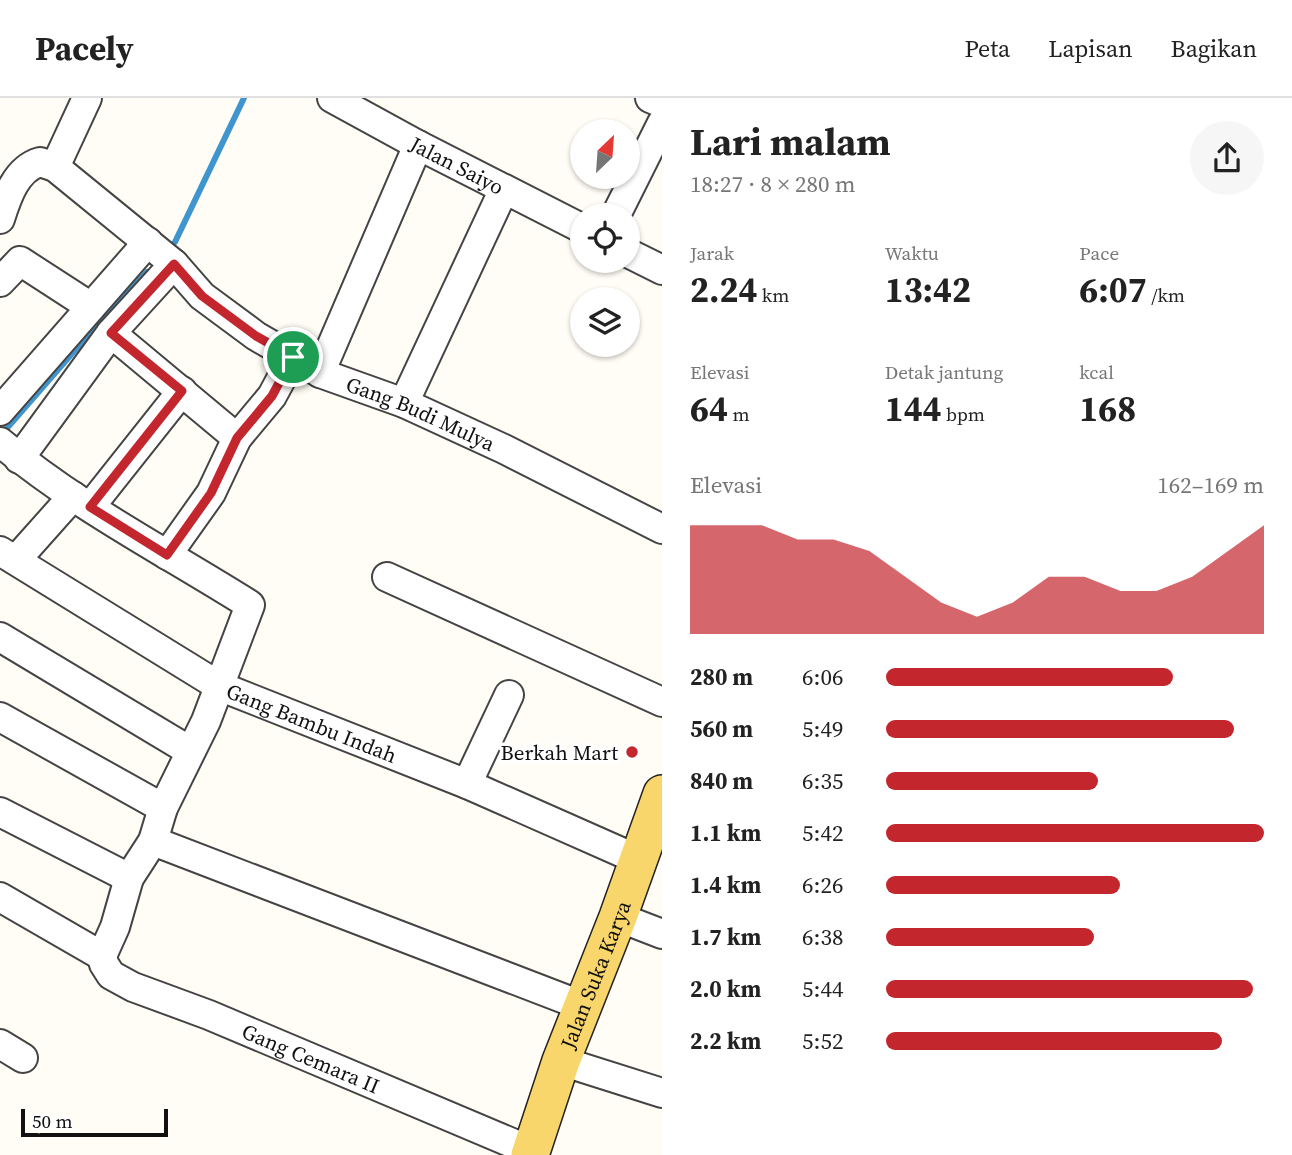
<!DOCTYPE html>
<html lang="id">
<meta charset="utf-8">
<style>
:root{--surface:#fff;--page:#f6f6f6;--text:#222;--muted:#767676;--line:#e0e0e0;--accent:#c4262e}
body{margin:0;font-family:"Source Serif 4",serif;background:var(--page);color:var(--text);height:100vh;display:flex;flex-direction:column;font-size:26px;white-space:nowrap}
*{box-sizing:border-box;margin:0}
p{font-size:23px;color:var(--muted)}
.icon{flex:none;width:38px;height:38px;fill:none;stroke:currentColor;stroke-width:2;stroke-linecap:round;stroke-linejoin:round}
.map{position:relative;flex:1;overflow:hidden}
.drawer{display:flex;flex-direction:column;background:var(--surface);width:630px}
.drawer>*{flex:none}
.needle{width:46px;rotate:25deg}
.tools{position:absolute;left:570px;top:21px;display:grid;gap:14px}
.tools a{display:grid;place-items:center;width:70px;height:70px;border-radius:50%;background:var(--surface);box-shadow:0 2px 5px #0004;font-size:35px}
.scale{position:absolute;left:21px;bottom:18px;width:147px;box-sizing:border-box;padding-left:7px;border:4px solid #111;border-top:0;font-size:19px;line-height:24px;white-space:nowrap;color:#111;-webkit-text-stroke:5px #fff;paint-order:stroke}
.pin{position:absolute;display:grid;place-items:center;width:60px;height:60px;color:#fff;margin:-30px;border:4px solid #fff;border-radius:50%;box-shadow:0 2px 7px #0007}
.round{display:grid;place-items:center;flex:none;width:74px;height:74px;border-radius:37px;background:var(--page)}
.head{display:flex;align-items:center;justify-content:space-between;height:119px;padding:0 28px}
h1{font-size:38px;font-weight:700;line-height:52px}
.figures{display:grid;grid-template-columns:repeat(3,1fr);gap:10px;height:119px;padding:7px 28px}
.figures div{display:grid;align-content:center}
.figures b{font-size:35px;font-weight:700}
.figures small{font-size:19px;font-weight:400}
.figures p{font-size:19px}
.chart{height:196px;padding:14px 28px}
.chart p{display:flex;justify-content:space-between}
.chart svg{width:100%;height:126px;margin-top:7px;fill:var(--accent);opacity:.7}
ul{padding:0 28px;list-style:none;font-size:23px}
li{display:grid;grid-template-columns:112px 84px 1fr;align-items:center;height:52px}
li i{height:18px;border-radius:9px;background:var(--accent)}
header{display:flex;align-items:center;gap:42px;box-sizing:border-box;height:98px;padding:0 35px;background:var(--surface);border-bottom:2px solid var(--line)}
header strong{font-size:33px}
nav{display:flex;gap:38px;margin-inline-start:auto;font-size:24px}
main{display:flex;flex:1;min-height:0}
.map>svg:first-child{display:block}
</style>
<header>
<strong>Pacely</strong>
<nav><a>Peta</a><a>Lapisan</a><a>Bagikan</a></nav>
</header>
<main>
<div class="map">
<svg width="662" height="1057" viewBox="0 0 662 1057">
<rect width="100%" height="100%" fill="#fffdf5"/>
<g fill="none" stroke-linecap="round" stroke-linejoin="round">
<path stroke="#3f96cf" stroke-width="6" d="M175 144 244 0
M1 337 90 235 147 174"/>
<defs>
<g id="minor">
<path id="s1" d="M332 0 418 47 583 131"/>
<path d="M650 0 662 5"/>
<path d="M55 69 87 0"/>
<path d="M616 117 662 25"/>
<path id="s2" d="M0 121C7 99 16 71 40 64L55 69 174 166 202 198 256 238 320 275 404 305 504 351 662 431"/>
<path d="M628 155 662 172"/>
<path d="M0 184 20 163 91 209"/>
<path d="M111 235 237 340"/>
<path d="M320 275 418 47"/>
<path d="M404 305 504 91"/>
<path d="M0 313 148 144"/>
<path d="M0 344C76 408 166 454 250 507L206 623 163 710 153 743 129 780 115 829 102 858 0 799"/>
<path d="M19 361 111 235 174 166"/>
<path d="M90 409 182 293"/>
<path id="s3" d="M0 453 219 588 467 686 639 762"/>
<path d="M167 457 211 395 237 340 272 298 293 259"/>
<path d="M16 462 73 398"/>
<path d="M387 479 662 604"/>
<path d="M0 539 190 653"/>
<path d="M0 619 163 710"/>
<path d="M467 686 509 597"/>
<path d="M0 714 129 780"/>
<path d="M153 743 583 908"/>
<path d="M618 819 662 836"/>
<path id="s4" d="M102 858 104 866 111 877 133 889 209 917 531 1053"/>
<path d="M0 946 23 960"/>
<path d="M561 963 662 995"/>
</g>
<g id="major">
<path id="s5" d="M530 1057 561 963 618 819 662 696"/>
</g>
</defs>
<use href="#minor" stroke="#444" stroke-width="32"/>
<use href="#major" stroke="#222" stroke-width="40"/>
<use href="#minor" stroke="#fff" stroke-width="28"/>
<use href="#major" stroke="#f9d66b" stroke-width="37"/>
</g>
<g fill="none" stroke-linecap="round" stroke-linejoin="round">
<defs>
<path id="route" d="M174 166 202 198 256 238 293 259 272 298 237 340 211 395 167 457 90 409 182 293 111 235Z"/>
</defs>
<use href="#route" stroke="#fff" stroke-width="14"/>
<use href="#route" stroke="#c4262e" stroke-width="9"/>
</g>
<circle fill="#c4262e" stroke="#fff" stroke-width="2.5" cx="632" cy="654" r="7"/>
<g text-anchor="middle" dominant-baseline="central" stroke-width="7" stroke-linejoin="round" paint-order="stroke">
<g font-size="21" fill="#111" stroke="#fff">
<text stroke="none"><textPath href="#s1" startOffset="142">Jalan Saiyo</textPath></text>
<text stroke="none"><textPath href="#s2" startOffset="534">Gang Budi Mulya</textPath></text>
<text stroke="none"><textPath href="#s3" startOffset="357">Gang Bambu Indah</textPath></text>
<text stroke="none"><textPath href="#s5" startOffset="192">Jalan Suka Karya</textPath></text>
<text stroke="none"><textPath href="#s4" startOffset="238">Gang Cemara II</textPath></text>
</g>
<g font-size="21" fill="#111" stroke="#fff" text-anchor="end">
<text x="618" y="654">Berkah Mart</text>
</g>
</g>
</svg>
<div class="tools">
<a><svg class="needle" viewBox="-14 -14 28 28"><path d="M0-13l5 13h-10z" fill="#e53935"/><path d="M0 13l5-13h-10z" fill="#767676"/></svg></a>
<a><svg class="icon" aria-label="locate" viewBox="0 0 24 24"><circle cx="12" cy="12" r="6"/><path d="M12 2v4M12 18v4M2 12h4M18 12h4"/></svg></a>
<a><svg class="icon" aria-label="layers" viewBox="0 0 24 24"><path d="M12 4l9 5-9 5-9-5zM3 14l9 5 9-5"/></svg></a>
</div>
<div class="scale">50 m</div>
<div class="pin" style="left:293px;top:259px;background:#1e9e55"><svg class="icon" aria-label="arrive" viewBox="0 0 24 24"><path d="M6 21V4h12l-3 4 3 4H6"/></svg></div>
</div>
<section class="drawer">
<div class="head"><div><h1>Lari malam</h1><p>18:27 · 8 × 280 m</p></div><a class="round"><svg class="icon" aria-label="share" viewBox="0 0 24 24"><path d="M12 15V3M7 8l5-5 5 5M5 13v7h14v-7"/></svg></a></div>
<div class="figures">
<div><p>Jarak</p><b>2.24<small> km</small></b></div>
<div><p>Waktu</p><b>13:42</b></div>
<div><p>Pace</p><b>6:07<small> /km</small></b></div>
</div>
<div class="figures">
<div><p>Elevasi</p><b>64<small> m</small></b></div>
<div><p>Detak jantung</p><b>144<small> bpm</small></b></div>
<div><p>kcal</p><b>168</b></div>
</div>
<div class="chart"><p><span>Elevasi</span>162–169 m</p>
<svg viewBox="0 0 160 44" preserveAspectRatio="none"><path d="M0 44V6L10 6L20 6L30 11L40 11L50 15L60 24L70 33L80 38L90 33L100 24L110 24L120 29L130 29L140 24L150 15L160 6V44z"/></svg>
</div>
<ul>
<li><b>280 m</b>6:06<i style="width:76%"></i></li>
<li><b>560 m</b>5:49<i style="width:92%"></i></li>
<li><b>840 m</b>6:35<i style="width:56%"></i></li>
<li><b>1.1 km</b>5:42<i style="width:100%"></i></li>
<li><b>1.4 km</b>6:26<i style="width:62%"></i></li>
<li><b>1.7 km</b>6:38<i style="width:55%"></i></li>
<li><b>2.0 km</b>5:44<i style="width:97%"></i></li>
<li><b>2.2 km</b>5:52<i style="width:89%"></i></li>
</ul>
</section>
</main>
